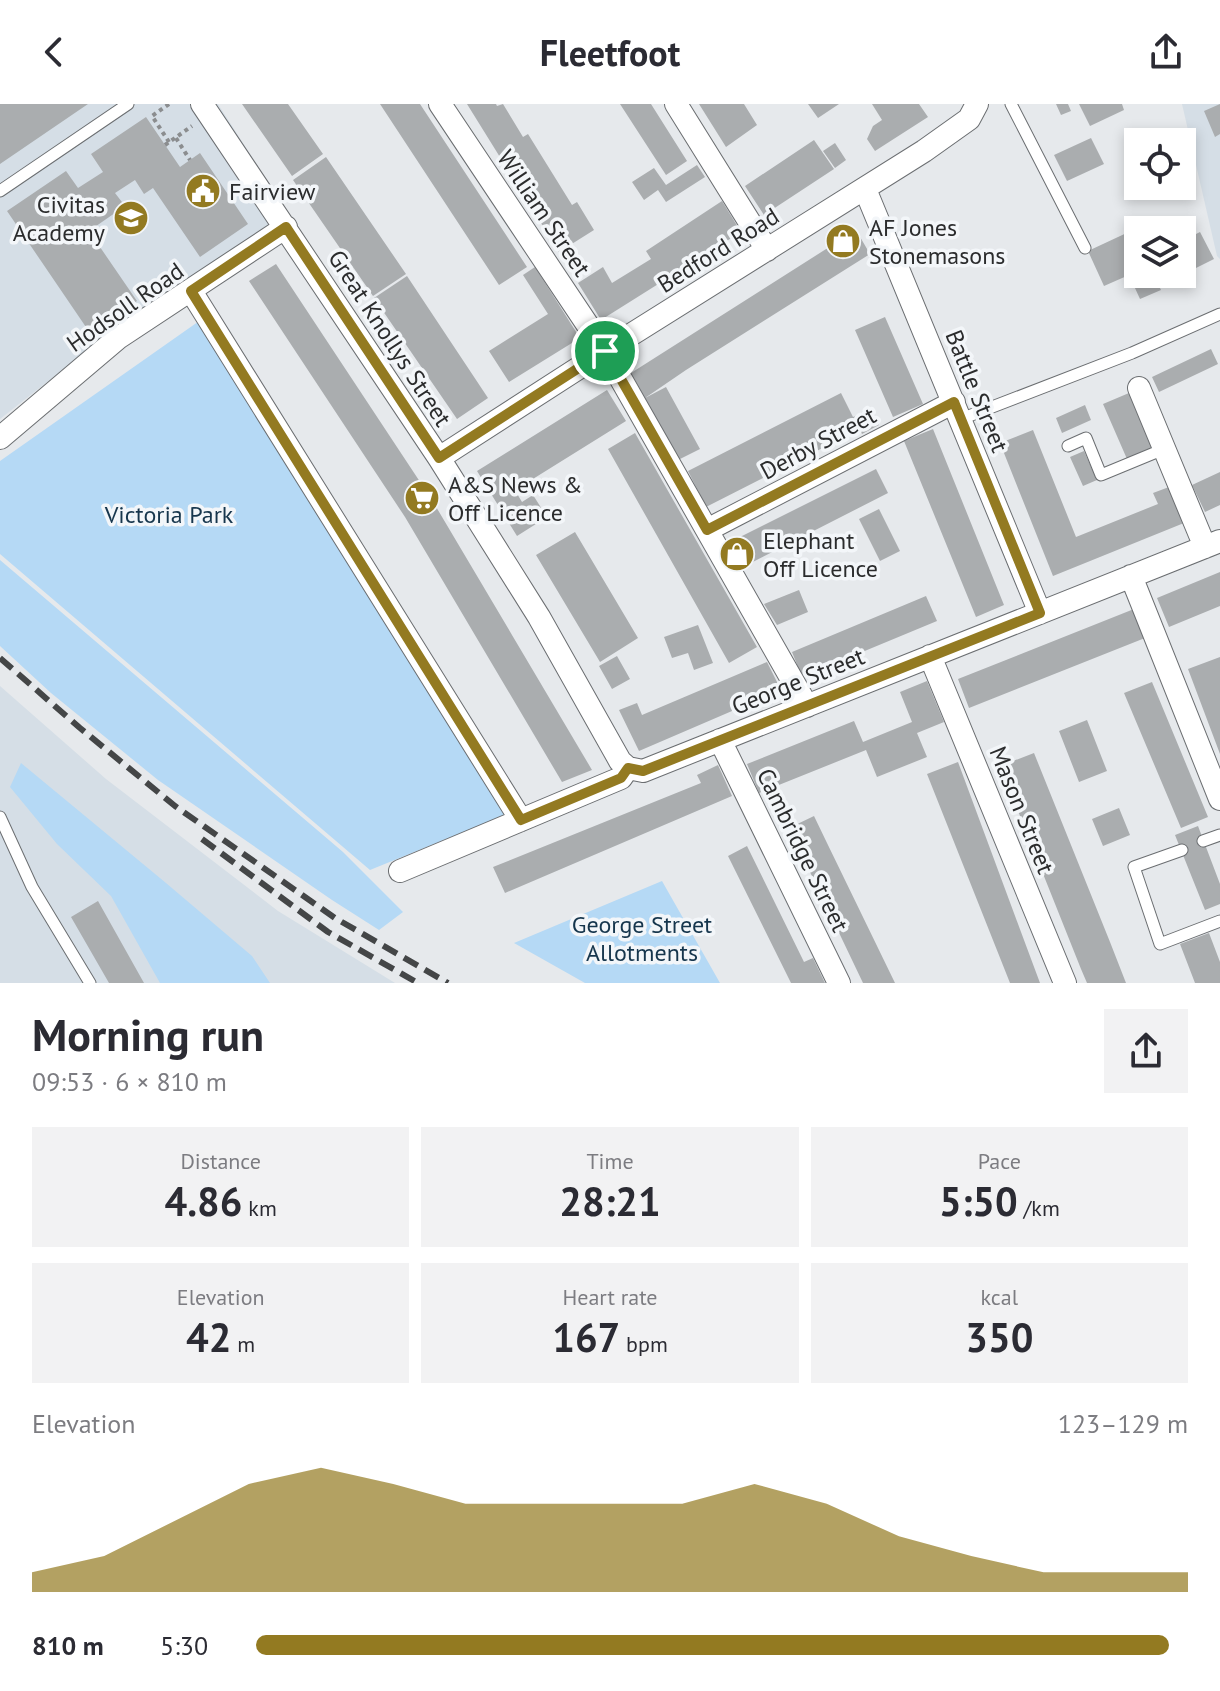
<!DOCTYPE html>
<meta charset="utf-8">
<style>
:root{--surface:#fff;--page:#f2f2f3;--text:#2b2b33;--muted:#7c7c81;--accent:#937a21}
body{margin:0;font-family:"PT Sans",sans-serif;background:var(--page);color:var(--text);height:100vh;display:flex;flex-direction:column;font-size:30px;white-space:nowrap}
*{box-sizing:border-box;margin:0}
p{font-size:26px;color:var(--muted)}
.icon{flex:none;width:44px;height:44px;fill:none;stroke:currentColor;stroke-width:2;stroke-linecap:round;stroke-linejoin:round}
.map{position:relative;height:879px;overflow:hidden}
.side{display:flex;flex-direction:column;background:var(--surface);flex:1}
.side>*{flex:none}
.buttons{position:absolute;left:1124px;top:24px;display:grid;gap:16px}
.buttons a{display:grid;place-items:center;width:72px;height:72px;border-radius:0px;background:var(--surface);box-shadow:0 4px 12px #0003;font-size:40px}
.pin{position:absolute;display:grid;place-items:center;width:68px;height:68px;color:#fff;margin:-34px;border:4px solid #fff;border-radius:50%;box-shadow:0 2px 8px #0007}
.round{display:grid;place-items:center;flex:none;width:84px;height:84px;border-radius:0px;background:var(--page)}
.overview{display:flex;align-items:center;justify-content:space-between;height:136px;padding:0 32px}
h1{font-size:44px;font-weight:700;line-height:60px}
.stats{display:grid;grid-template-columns:repeat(3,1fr);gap:12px;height:136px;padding:8px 32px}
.stats div{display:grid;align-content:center;border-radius:0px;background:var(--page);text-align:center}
.stats b{font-size:40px;font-weight:700}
.stats small{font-size:22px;font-weight:400}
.stats p{font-size:22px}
.chart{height:224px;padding:16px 32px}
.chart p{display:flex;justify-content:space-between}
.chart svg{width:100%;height:144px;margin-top:8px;fill:var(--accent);opacity:.7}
ul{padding:0 32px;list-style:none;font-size:26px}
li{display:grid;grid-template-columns:128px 96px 1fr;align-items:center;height:60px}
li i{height:20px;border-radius:10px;background:var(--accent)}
header{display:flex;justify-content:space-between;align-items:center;height:104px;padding:0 32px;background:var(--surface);font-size:36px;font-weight:700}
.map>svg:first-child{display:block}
</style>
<header><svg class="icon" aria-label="back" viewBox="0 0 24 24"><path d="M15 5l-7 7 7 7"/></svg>Fleetfoot<svg class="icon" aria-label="share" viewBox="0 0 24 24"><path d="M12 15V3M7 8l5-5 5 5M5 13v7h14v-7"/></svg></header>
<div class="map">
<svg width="1220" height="879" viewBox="0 0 1220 879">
<rect width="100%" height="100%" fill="#e6e9ec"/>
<path fill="#d5dee6" d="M0 0H218L289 111 98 238 0 315Z
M1182 0H1220V155L1217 152Z
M0 582 106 675 278 807 395 879H0Z"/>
<path fill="#b5d9f5" d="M212 208 520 705 370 766 0 450V357Z
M0 456 343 748 403 808 379 826 332 796 158 676 51 589 0 542Z
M21 659 166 779 252 852 270 879H160L111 792 57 740 10 683Z
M662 777 720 879H585L514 839Z"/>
<path fill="#aaadaf" d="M0 0H88L0 60Z
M242 0H288L323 50 292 72Z
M380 0H420L527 163 499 181Z
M467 0H496L497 2 503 0 523 33 528 30 572 101 577 98 594 126 559 148Z
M620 0H651L687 57 666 71Z
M699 0H744L757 21 726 43Z
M808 0H839L818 14Z
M872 0H919L928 13 875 47 867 35 873 22 882 16Z
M1056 0H1068L1071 7 1061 11Z
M1079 0H1122L1124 6 1090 22Z
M1220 0V30L1215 33 1204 7Z
M146 13 180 63 200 49 248 120 200 153 153 84 144 90 135 76 115 89 125 102 89 127 137 197 90 229 7 107 66 67 78 84 103 68 91 50Z
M1091 34 1104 60 1067 77 1054 51Z
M814 36 834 65 764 111 745 82Z
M835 39 846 56 835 64 823 47Z
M326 53 406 170 373 192 293 76Z
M697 61 705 73 666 98 658 86 644 96 632 78 654 64 666 81Z
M722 97 741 128 601 216 578 179 603 163 612 179 651 155 646 147Z
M856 126 870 150 686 266 645 294 631 269Z
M1133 126 1138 137V170H1153L1161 186 1140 195 1129 171 1104 182 1088 147Z
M1200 128 1214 155 1170 177 1167 170H1182V137Z
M276 160 432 396 592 666 562 678 405 413 249 177Z
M535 163 580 234 509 278 489 247 548 210 523 171Z
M407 172 488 294 457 315 374 194Z
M885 213 923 300 893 313 855 226Z
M1211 245 1218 260 1159 288 1152 273Z
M666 283 700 345 678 356 645 294Z
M607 286 626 317 512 388 513 390 516 388 522 398 533 391 547 413 517 432 477 367Z
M841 289 853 313 870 304 879 321 862 330 860 325 706 403 688 367Z
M1129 289 1153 343 1127 355 1103 300Z
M1085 301 1091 316 1062 329 1056 314Z
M933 325 1004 501 976 513 904 337Z
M1033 326 1076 433 1158 400 1153 389 1169 383 1184 419 1053 472 1000 339Z
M635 329 757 543 729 559 608 345Z
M1084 347 1097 376 1083 382 1070 353Z
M876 365 888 389 741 464 728 439Z
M1220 368V401L1205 408 1192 381Z
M879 405 900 447 880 457 859 415Z
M575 428 638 534 600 558 536 451Z
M1220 468V502L1169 523 1157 494Z
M799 486 808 508 777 521 764 500Z
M926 492 937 517 802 573 792 548Z
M1134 505 1145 534 969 604 958 575Z
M698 521 713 559 694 566 688 549 672 554 664 533Z
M617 552 630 575 612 585 599 562Z
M1220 553V650L1188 565Z
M767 558 781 586 639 647 619 606 637 599 642 611Z
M927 577 944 618 917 629 927 653 877 673 866 646 759 689 747 660 854 617 863 638 912 618 900 588Z
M1152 578 1208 713 1181 724 1124 589Z
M1087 616 1107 667 1079 678 1059 627Z
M1034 649 1110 838 1126 879H1087L1081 865 1000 662Z
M958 658 1021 828 1040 879H1010L927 670Z
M718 661 732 692 505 789 493 763 701 679 697 671Z
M1119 704 1130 731 1103 742 1092 715Z
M814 712 827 739 895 879H863L789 724Z
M1198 722 1220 780V800L1205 806 1175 731Z
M747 742 804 858 813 854 825 879H791L728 752Z
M98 797 144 879H109L71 813Z
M1209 829 1220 858V879H1195L1180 840Z"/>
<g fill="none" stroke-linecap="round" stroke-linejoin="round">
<defs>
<path id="lane" d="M1011 0 1085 144
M0 87 128 0
M961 315 1132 249 1220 210
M1068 342 1086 334 1101 371 1164 345
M0 713 32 783 90 879
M1203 737 1220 731
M1182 746 1134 763 1160 840 1220 817"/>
<path id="street" d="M202 0 439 354 539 513 620 657 628 664
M440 0 605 247 807 602
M676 0 767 146
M865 85 1040 509
M191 187 521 716
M1139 284 1205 443
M0 334 118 234 286 123
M439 354 605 247 924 47 969 15 977 0
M707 426 954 298
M1131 472 1220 695
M930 552 1065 879
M720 636 839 879
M628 664 643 667 1220 437
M400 767 621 674 628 664"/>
</defs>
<use href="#lane" stroke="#6b6e71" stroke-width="13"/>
<use href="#street" stroke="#6b6e71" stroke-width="24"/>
<path stroke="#8b8d8f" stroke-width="4" stroke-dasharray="4 4" stroke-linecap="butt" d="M169 0 152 12 169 38
M176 34 190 56
M165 41 192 22"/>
<use href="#lane" stroke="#fff" stroke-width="11"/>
<use href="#street" stroke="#fff" stroke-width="22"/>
<path stroke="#444647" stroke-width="6" stroke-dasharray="16 8" stroke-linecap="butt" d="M0 554 80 624 175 702 335 814 448 879
M202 735 328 828 418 879"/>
</g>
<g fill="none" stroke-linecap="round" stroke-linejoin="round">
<defs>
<path id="route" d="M286 123 439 354 605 247 707 426 954 298 1040 509 643 667 628 664 621 674 521 716 191 187Z"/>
</defs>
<use href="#route" stroke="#fff" stroke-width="16"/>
<use href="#route" stroke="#937a21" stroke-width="10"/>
</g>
<defs>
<symbol id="civic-disc" viewBox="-11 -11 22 22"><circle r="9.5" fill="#937a21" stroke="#f3f6f9"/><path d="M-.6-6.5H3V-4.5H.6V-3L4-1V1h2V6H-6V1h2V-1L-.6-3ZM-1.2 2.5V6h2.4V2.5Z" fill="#fff"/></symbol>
<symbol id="school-disc" viewBox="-11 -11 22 22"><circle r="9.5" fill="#937a21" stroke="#f3f6f9"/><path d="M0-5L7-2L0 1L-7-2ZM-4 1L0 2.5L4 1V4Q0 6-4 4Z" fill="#fff"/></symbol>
<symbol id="shop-disc" viewBox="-11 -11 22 22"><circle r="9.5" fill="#937a21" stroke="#f3f6f9"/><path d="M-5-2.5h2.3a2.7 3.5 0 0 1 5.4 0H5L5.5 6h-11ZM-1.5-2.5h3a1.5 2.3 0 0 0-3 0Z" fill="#fff"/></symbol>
<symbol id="supermarket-disc" viewBox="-11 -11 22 22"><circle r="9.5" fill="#937a21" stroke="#f3f6f9"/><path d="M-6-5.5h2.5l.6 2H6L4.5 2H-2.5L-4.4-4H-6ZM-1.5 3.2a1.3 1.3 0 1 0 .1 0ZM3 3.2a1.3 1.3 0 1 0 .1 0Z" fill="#fff"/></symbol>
</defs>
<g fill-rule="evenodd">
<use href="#civic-disc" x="183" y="67" width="40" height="40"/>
<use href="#school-disc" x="111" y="94" width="40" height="40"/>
<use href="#shop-disc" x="823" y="117" width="40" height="40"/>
<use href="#supermarket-disc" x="402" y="374" width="40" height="40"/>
<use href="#shop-disc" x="717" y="430" width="40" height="40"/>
</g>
<g text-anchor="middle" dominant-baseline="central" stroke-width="7" stroke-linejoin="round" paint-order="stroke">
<g font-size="24" fill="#2b2c2d" stroke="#f3f6f9" text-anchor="start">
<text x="229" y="87">Fairview</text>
<text x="105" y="100" text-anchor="end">Civitas<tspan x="105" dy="28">Academy</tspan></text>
<text x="869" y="123">AF Jones<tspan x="869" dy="28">Stonemasons</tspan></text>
<text x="448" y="380">A&amp;S News &amp;<tspan x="448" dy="28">Off Licence</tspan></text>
<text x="763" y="436">Elephant<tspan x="763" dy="28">Off Licence</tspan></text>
</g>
<g font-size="24" fill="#2b2c2d" stroke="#f3f6f9">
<text transform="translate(544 109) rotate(56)">William Street</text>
<text transform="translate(718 146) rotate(-32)">Bedford Road</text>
<text transform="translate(125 203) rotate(-35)">Hodsoll Road</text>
<text transform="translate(390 234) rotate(57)">Great Knollys Street</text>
<text transform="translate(977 287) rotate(68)">Battle Street</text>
<text transform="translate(818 339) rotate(-28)">Derby Street</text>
<text transform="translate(798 577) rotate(-22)">George Street</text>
<text transform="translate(1022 706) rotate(68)">Mason Street</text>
<text transform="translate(803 746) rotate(64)">Cambridge Street</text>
</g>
<g font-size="24" fill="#16364d" stroke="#f3f6f9">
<text x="169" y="410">Victoria Park</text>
<text x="642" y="820">George Street<tspan x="642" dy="28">Allotments</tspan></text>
</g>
</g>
</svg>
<div class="buttons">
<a><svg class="icon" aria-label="locate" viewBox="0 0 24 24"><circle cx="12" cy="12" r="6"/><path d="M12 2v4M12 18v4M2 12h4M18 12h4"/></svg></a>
<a><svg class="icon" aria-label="layers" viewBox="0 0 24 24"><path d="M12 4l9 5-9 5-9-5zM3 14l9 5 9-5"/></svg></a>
</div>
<div class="pin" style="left:605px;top:247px;background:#1e9e55"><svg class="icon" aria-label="arrive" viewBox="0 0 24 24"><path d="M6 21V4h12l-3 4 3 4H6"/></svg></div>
</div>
<section class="side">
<div class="overview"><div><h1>Morning run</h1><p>09:53 · 6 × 810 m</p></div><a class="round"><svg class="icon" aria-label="share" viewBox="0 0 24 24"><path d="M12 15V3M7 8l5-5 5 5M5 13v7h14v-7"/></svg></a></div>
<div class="stats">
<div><p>Distance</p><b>4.86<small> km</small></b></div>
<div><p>Time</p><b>28:21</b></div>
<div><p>Pace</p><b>5:50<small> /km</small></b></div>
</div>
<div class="stats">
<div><p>Elevation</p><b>42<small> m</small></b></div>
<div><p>Heart rate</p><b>167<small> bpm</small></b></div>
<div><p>kcal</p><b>350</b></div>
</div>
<div class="chart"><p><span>Elevation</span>123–129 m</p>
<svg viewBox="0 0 160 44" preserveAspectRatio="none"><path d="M0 44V38L10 33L20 22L30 11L40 6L50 11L60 17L70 17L80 17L90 17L100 11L110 17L120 27L130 33L140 38L150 38L160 38V44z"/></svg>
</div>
<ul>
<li><b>810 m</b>5:30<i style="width:98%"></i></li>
</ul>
</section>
